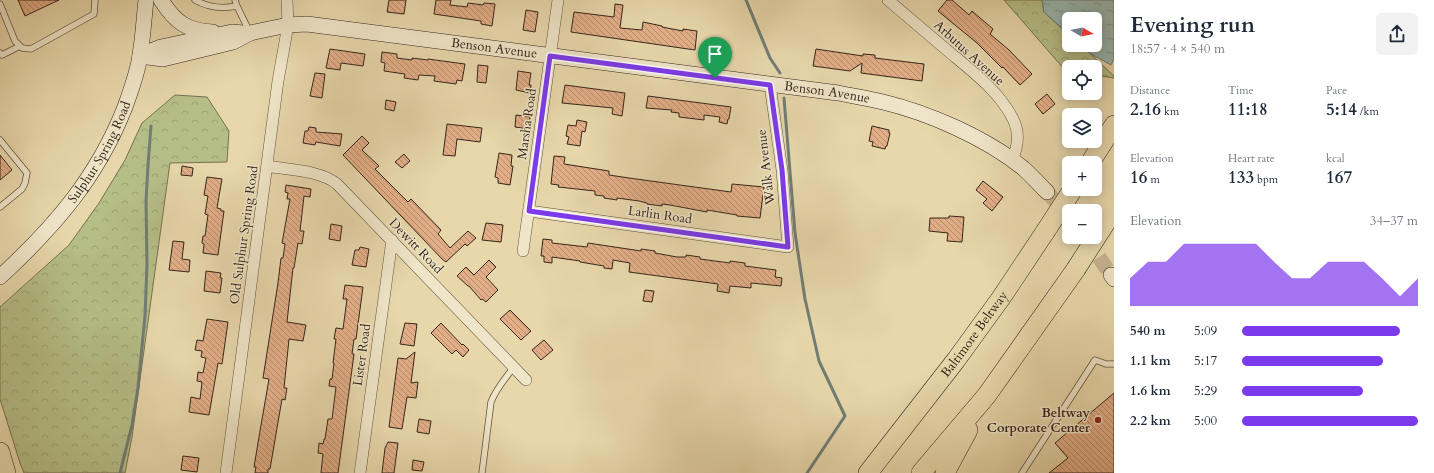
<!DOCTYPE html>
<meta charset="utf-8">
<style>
:root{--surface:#fff;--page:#f2f2f3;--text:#1f2937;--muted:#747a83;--accent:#7c3aed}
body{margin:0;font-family:Cardo,serif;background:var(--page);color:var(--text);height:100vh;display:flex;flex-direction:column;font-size:15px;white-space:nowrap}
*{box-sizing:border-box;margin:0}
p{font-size:13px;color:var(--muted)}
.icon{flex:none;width:22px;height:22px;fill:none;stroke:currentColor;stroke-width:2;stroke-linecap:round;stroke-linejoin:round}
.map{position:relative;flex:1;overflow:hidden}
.side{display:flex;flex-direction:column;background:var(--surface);width:320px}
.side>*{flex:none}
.needle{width:26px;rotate:100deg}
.buttons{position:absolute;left:1062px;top:12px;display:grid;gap:8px}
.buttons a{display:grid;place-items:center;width:40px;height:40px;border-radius:6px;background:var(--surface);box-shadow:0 2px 10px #0003;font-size:20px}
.pin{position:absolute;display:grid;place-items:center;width:34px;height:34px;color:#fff;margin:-41px -17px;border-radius:50% 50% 50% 0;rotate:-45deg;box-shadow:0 0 4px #0007}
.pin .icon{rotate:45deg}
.round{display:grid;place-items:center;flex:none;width:42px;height:42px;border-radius:6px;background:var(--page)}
.summary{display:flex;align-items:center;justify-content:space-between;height:68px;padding:0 16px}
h1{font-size:22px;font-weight:700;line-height:30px}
.metrics{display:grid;grid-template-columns:repeat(3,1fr);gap:6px;height:68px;padding:4px 16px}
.metrics div{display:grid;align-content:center}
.metrics b{font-size:17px;font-weight:700}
.metrics small{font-size:11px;font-weight:400}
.metrics p{font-size:11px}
.chart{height:112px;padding:8px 16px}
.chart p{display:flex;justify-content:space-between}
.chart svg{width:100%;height:72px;margin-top:4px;fill:var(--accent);opacity:.7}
ul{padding:0 16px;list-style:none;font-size:13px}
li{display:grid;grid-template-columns:64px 48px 1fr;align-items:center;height:30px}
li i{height:10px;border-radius:5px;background:var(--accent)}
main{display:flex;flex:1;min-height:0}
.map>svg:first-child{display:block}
</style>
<main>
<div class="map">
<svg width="1114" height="473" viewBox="0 0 1114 473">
<defs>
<pattern id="forest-crowns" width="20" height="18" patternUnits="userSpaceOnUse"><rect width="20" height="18" fill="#b6be88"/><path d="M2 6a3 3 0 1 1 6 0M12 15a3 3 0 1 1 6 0" fill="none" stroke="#9da375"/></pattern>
<pattern id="water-ripples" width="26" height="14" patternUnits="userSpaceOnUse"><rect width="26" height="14" fill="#99b8b2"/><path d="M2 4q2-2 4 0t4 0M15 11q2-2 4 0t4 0" fill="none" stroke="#7e9590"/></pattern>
<pattern id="building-back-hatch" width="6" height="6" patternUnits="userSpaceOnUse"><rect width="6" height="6" fill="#e2ae87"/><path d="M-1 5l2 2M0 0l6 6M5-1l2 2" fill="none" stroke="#b88d6e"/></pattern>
</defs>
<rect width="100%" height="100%" fill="#e7d7ab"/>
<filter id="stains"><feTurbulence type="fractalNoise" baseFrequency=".005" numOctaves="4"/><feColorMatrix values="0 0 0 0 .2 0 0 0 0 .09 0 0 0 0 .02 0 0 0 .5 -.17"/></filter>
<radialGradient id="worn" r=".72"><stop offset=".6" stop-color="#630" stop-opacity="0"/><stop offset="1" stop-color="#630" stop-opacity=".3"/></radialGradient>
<path fill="url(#forest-crowns)" stroke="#767251" d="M1004 0H1042L1044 12 1069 35V45H1081L1114 76V78L1095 75V67H1069V70L1064 69Z
M175 95 207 97 229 131 227 162 170 163 132 437 125 473H24L20 463 0 399V307L69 245 99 203 125 160 142 123Z"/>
<path fill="url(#water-ripples)" stroke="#717d75" d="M1042 0H1114V59L1111 65 1091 54 1081 45H1095V19H1069V35L1044 12Z"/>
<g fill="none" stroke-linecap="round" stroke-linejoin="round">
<path stroke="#717d75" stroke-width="3" d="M746 0 770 58 780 73
M784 98 795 233 805 299 819 361 845 416 807 473
M120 473 132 425 138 388 145 316 147 264 146 201 148 165 151 126"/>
</g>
<path fill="url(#building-back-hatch)" stroke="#36251a" d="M18 0H59L25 16Z
M389 0H406L404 14 387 12Z
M436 0H451L450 5 467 7 468 3 483 5 484 3 495 4 492 26 481 24V21L434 14Z
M947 0H952L969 15 972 11 993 29 990 34 1009 50 1032 74 1020 85 1003 67 1002 68 977 43 938 11Z
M615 4 623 5 620 28 642 30 643 22 662 26V27L683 31V29L697 31 695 50 571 32 574 12 614 17Z
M526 10 538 12 535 32 523 30Z
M330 49 365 54 363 66 341 63 340 70 326 68Z
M816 49 863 56V54L875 55V58L924 64 922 81 861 73 862 63 850 71 813 66Z
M382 52 397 54V58L412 60V58L428 60V59L465 64 462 81 457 80 456 84 434 81 435 76 419 75 418 80 404 78 405 74 384 71 385 63 381 62Z
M478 65 488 66 486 83 477 82Z
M518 71 531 73 529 85H531L530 93 516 90Z
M315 73 325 74 322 98 310 96Z
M565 85 625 93 622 116 612 114 613 108 562 103Z
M1047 94 1055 104 1043 114 1035 104Z
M648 96 731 107 729 119H728L727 124 719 122 720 117 704 115V120L679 117V113L671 112 672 110 646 108Z
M386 100 396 102 394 111 385 109Z
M516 115 530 117 529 129 515 127Z
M577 120 587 122 585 132 582 131 580 146 567 144 569 137 566 136 568 125 576 126Z
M447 124 482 128 480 142 457 139 455 156 443 155Z
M872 126 889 130V133H890L887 146H886L885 149 872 146 873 142 869 141Z
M309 127 316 128V132L342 134 340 146 316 142 315 145 303 143 305 131H308Z
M362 136 369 143 362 150 379 166 375 169 408 202 411 199 441 230 438 234 450 248 468 231 476 238 467 246 465 244 446 262 442 259 343 155Z
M499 153 512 155 511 166H513L510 185 498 183V178L495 177Z
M404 154 410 161 402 168 395 162Z
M0 155 12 170 0 180Z
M554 156 565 157 564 164 609 171V175L629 178 731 192 732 184 764 187 760 218 737 216V215L707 210V212L670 205 662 204V206L647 204V203L639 201 617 198V200L604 198V196L595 195V191L558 187 559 185 551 184Z
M182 166 193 168 192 176 181 175Z
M207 177 222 179 217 208 221 209V211H224L218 255 203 253 204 244 202 243 203 236H205L208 215 205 214 208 196 204 195Z
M983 181 1003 197 992 211 983 203 987 199 976 190Z
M286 185 311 189 310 197 304 196 300 231H304L302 244 298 243 294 268H293L287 322 306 325 303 341 289 339 284 388H287L285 400 282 399 270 469H268V473H255L256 467H254L260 431 269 379 263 378 278 283 281 258H283L285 244 282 243 290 199H287L288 193 285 192Z
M949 216 964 217 962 242 947 241 948 233 929 231 930 218H949Z
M486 223 503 225 501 242 482 240Z
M331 224 342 226 340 241 329 239Z
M543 239 552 240V243L587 247 588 243 641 251V249L655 251V253L677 257H686V255L700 257V259L730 263V261L745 263V266L776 270 775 277 782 278 781 286 751 283V288L730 286 729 293 717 291 718 284 629 272 630 263 613 260 612 269 604 268V266L580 262V261L552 257V263L544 262V256H541Z
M173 241 184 242 182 259 190 260 189 272 169 270Z
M360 247 369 249 366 267 352 265 355 250H359Z
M489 260 496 267 486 277 498 290 486 302 482 299 481 300 469 286H468L457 276 466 267 474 275Z
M206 271 221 273 220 278H222L220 293 204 291Z
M345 285 363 287 356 339H354L352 354H354L338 473H321L323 454 318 453 319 443 323 444 324 439H325L328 419H332L336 387 329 386 330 379H332L334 363H333L336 339H334L336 328 343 329 347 299H343Z
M645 290 654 291 652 302 643 301Z
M510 310 531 331 521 340 500 319Z
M207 319 228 322 222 364 218 363 209 415 189 412 191 397 200 399 202 382 197 381 198 372 203 373 206 358 201 357 202 351 195 350 197 340 203 341Z
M405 323 417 324 414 346 400 344Z
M441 323 462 345 463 344 469 350 463 357 456 350 452 354 431 333Z
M544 340 553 350 541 360 532 350Z
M415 352 411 383 418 382 416 398 407 397 402 429 389 427 398 358 406 359Z
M1114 393V473H1049L1068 458 1055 443Z
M419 419 431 421 429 434 417 432Z
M388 442 398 443 394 473H382L385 448Z
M183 456 199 458 197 472 181 470Z
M413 460 424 462 422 471 412 470Z"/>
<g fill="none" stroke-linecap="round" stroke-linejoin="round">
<path stroke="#c4b38e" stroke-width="15" stroke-dasharray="15 8" stroke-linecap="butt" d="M1047 192 1069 216
M1086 238 1111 275"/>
<defs>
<path id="lane" d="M195 0C209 8 222 9 237 6L250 33
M235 0 237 6
M0 4 15 41 22 48 31 49 94 14 95 0
M0 53 2 55 20 46
M0 140 27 173 25 183 22 189 0 207
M482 473 491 402C496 389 505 379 513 368
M1022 473 1095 360 1106 364H1114"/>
<path id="street" d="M888 0C908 17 928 34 948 51 972 71 999 91 1013 119 1020 133 1018 147 1012 160
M267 166C288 170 320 170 337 184L526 380
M529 211 788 247 782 170 770 85
M523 251 558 0
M226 473 278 81 288 25 287 0
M360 473 392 240"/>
<g id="secondary">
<path d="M161 0C175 22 187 31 213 32"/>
<path d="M141 55 161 47 232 32 243 33"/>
<path id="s1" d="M140 56 163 59 233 42 250 33 288 25 307 24 838 93C853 96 868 98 883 102 929 113 986 138 1023 168 1031 175 1039 184 1047 192"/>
<path d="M1111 275 1114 279"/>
<path id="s2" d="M0 277C55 226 97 178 125 107 131 90 138 72 140 55 143 37 144 18 146 0"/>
</g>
<g id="highway">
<path d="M1090 163 1114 125"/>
<path d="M0 452 6 473"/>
<path id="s3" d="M868 473 956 360 1001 298 1045 232"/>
<path d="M921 473 987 395 1076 269"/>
<path d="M945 473 968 430"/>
</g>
</defs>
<use href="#lane" stroke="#62523e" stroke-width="7"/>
<use href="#street" stroke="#62523e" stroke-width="12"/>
<use href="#secondary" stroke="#36251a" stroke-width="16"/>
<use href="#highway" stroke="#36251a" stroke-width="20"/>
<use href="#lane" stroke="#efe5c8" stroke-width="5.5"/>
<use href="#street" stroke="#efe5c8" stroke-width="11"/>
<use href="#secondary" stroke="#efe5c8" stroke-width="15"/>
<use href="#highway" stroke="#e7d7ab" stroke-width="19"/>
<defs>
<path id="highway-bridge" d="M1045 232 1073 189
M1076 269 1108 219"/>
</defs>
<use href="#highway-bridge" stroke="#36251a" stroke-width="20" stroke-linecap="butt"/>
<use href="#highway-bridge" stroke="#e7d7ab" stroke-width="19"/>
</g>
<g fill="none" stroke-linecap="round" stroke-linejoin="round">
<defs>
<path id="route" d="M550 56 770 85 782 170 788 247 529 211Z"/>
</defs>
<use href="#route" stroke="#fff" stroke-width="8"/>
<use href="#route" stroke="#7c3aed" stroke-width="5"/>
</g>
<circle fill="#8f2418" stroke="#efe5c8" stroke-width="1.5" cx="1098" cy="420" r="4"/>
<g text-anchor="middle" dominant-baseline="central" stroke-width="3" stroke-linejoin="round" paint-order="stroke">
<g font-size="13" fill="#36251a" stroke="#efe5c8">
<text stroke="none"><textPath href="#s1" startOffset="361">Benson Avenue</textPath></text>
<text transform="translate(969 53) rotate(42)">Arbutus Avenue</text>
<text stroke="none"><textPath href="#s1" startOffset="697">Benson Avenue</textPath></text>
<text transform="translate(527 124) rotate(-82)">Marsha Road</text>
<text stroke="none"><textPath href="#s2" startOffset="161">Sulphur Spring Road</textPath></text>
<text transform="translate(766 167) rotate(-97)">Walk Avenue</text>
<text transform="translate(660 215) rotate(8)">Larlin Road</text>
<text transform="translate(244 235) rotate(-82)">Old Sulphur Spring Road</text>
<text transform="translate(416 246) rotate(46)">Dewitt Road</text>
<text stroke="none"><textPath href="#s3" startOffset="175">Baltimore Beltway</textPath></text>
<text transform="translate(362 355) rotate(-82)">Lister Road</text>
</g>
<g font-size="13" font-weight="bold" fill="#36251a" stroke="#efe5c8" text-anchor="end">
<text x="1090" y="413">Beltway<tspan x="1090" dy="15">Corporate Center</tspan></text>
</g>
</g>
<rect width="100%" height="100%" filter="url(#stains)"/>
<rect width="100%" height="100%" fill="url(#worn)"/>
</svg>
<div class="buttons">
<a><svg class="needle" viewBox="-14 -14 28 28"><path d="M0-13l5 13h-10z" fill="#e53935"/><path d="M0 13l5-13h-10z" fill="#747a83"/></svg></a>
<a><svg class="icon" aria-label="locate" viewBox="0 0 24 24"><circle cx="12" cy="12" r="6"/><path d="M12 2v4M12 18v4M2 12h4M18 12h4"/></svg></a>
<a><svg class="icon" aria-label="layers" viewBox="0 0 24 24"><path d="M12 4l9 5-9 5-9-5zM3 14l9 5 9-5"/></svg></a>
<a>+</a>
<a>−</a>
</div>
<div class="pin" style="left:715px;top:78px;background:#1e9e55"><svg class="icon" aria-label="arrive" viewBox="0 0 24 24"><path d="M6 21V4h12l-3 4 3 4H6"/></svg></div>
</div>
<section class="side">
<div class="summary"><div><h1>Evening run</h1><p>18:57 · 4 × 540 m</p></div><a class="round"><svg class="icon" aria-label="share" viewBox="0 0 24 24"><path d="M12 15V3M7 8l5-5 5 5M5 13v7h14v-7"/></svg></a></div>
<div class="metrics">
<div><p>Distance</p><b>2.16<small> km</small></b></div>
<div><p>Time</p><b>11:18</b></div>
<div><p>Pace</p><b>5:14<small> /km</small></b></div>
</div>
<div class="metrics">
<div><p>Elevation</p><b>16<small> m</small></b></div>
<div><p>Heart rate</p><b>133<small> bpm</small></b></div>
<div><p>kcal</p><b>167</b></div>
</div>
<div class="chart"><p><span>Elevation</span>34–37 m</p>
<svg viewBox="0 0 160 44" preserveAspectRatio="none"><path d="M0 44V27L10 17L20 17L30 6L40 6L50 6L60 6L70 6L80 17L90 27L100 27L110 17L120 17L130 17L140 27L150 38L160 27V44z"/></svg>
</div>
<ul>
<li><b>540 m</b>5:09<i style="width:90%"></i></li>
<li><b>1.1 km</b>5:17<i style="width:80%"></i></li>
<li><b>1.6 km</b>5:29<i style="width:69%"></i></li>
<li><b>2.2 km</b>5:00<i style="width:100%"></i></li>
</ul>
</section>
</main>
